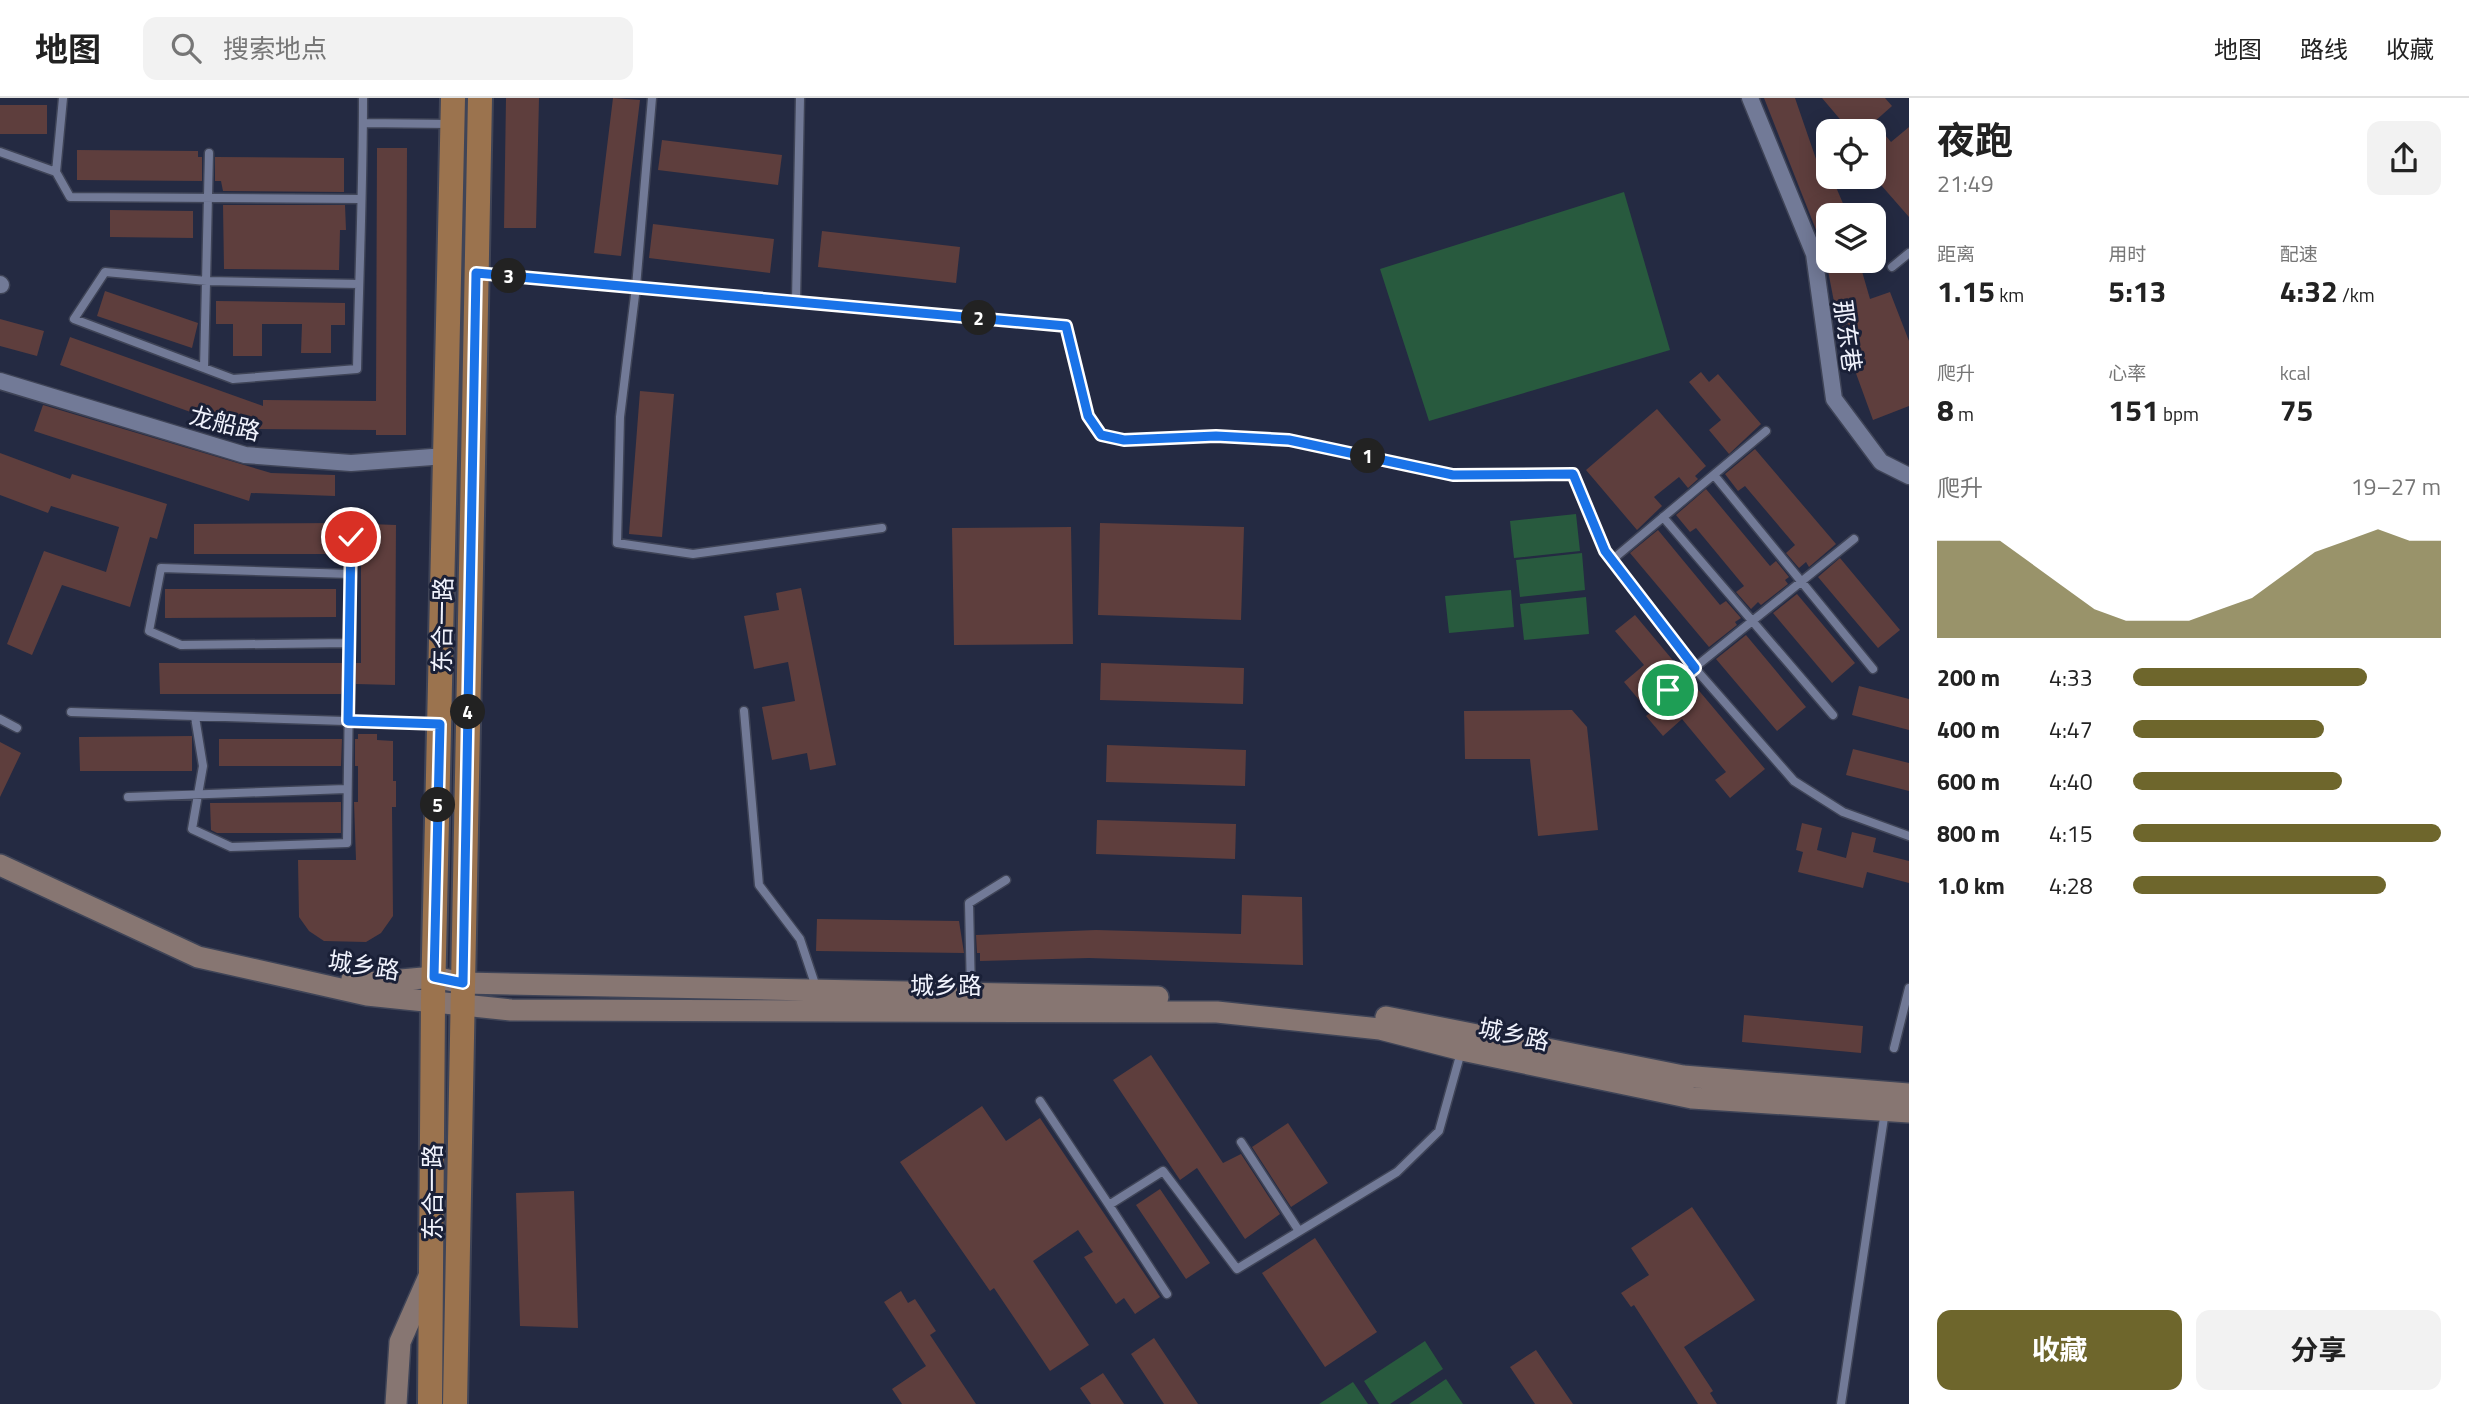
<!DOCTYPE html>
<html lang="zh">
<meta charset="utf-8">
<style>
:root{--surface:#fff;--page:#f2f2f2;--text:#222;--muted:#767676;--line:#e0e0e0;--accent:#6e662c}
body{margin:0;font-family:"Titillium Web","Noto Sans SC",sans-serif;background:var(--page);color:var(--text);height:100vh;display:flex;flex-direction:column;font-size:26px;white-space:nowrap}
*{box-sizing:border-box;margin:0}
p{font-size:23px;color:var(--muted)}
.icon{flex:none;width:38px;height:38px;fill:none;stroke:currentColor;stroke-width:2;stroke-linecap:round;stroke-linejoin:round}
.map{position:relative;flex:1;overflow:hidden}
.drawer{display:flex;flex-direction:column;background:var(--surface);width:560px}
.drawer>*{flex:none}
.buttons{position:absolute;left:1816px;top:21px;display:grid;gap:14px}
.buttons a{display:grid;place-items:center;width:70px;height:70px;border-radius:14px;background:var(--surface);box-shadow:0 4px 18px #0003;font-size:35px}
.pin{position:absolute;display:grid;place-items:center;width:60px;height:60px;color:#fff;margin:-30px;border:4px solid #fff;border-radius:50%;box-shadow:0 2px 7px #0007}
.km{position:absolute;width:35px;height:35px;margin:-18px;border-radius:50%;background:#222;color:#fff;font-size:19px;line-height:35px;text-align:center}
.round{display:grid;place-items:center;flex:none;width:74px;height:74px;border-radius:14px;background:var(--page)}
.summary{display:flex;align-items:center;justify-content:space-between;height:119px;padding:0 28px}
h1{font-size:38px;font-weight:700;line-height:52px}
.stats{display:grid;grid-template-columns:repeat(3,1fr);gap:10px;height:119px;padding:7px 28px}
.stats div{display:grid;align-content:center}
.stats b{font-size:30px;font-weight:700}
.stats small{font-size:19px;font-weight:400}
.stats p{font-size:19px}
.chart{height:196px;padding:14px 28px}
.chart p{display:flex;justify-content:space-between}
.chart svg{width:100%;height:126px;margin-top:7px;fill:var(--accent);opacity:.7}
.button{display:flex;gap:14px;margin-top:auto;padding:14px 28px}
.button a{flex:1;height:80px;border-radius:14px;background:var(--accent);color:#fff;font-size:28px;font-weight:700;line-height:80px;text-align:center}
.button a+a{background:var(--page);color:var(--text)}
ul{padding:0 28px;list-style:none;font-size:23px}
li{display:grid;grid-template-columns:112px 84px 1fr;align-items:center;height:52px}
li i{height:18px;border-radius:9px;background:var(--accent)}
header{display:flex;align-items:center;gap:42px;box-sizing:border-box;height:98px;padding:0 35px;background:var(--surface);border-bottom:2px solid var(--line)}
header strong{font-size:33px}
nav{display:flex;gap:38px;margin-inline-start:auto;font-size:24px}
.search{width:490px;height:63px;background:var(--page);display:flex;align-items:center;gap:18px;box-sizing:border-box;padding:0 24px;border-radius:14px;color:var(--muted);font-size:26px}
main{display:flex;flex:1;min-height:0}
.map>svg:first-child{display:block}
</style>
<header>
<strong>地图</strong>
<div class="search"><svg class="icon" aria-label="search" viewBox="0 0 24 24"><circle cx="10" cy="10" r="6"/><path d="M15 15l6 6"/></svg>搜索地点</div>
<nav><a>地图</a><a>路线</a><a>收藏</a></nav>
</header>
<main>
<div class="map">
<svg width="1909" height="1306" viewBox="0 0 1909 1306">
<rect width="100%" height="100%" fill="#242a42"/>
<path fill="#285a3e" d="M1624 94 1670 252 1429 323 1380 171Z
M1576 416 1580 453 1514 460 1510 423Z
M1582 455 1585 492 1520 499 1516 462Z
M1511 492 1514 529 1449 535 1445 498Z
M1586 499 1589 536 1524 542 1520 506Z
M1425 1243 1443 1271 1390 1306H1379L1364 1283Z
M1446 1281 1463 1306H1409Z
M1353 1284 1368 1306H1319Z"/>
<path fill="#5e3e3d" d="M506 0H539L536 130H504Z
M613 0 640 2 621 158 594 155Z
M1764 0H1795L1816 61 1823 59 1848 117H1829V163H1859L1870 201 1890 194 1909 243V308L1873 322 1834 215 1836 214 1824 152Z
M1822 0H1885L1892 8 1874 24 1891 44 1909 29V119L1874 79V33H1850Z
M0 7H47V36H0Z
M662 42 782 57 778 87 658 72Z
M377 50H407L406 337H376V332L247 331 246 334 60 267 70 239 263 308V302L376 303Z
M77 52 198 53V59H202V83L77 82Z
M215 59 344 60V94L223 93 221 83H215Z
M223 107H345L346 132H340L339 172 224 171Z
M110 112 193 113V140L110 139Z
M653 126 774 141 770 175 649 160Z
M822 133 960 149 956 185 818 169Z
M105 193 198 225 192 250 97 218Z
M216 203 345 205V227H331V255H301L302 226H262V258H233V226H216Z
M0 221 44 233 37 258 0 248Z
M1701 274 1709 284 1718 276 1761 326 1729 356 1709 332 1721 322 1689 284Z
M640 293 674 296 662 439 629 436Z
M43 307 271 375 335 377V398L251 395 249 403 34 333Z
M1657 311 1706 368 1695 378 1698 381 1688 390 1679 379 1654 399 1662 408 1637 432 1586 372Z
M1755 351 1836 446 1809 469 1806 464 1799 470 1786 455 1795 447 1745 388 1738 393 1725 376Z
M0 355 70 381 72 376 167 406 157 441 150 439 130 509 62 487 32 557 7 546 44 453 106 474 119 429 51 408 48 415 0 397Z
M1706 391 1770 468 1776 463 1789 479 1785 482 1788 486 1761 507 1758 504 1751 511 1736 494 1744 488 1696 430 1690 434 1676 417Z
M343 425 396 427 395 587 356 586V565H361V456H357L355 434 345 436 344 456H194V426Z
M1100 425 1244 429 1241 522 1098 517Z
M1071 429 1073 546 954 547 952 430Z
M1658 432 1720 507 1726 503 1741 520 1735 524 1737 527 1709 549 1630 455Z
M1840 460 1900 532 1878 550 1818 479Z
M801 490 836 667 810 672 807 655 772 662 762 609 795 603 788 564 754 571 744 518 779 512 776 495Z
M165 491H336V519L165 520Z
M1797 496 1855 565 1832 585 1773 515Z
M1635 517 1681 572 1663 586V596H1672L1690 582 1765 671 1730 700 1715 682 1726 674 1682 621 1663 638 1646 618 1650 615 1624 584 1644 567 1615 533Z
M1746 537 1806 609 1777 633 1716 561Z
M159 565H343V586L341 596H160Z
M1101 565 1244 570 1243 606 1100 602Z
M1859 588 1909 601V632L1852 617Z
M1572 612 1587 629 1598 732 1538 738 1530 661H1465L1464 613Z
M358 636H377V642L393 643V683H396V709H392L393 818 381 835 366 844 324 843 309 833 299 819 298 762H356L354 704H358V668H355V641H358Z
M192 638V673H80L79 639Z
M219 641H342L341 668H219Z
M0 644 21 655 0 699Z
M1107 647 1246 652 1245 688 1106 684Z
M1853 651 1909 665V693L1846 677Z
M341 704V735H217L211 732 210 705Z
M1097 722 1236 726 1235 761 1096 756Z
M1802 725 1822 730 1817 752 1846 760 1852 734 1876 740 1873 754 1909 763V785L1867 774 1863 790 1798 774 1803 754 1796 752Z
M1242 797 1302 799 1303 867 1089 860 980 863V855H977L976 837 1096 832 1241 836Z
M817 821 959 823 964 855 816 853Z
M1744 917 1863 928 1861 955 1742 944Z
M1151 957 1223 1065 1241 1056 1280 1116 1245 1141 1197 1070 1180 1082 1113 982Z
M982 1008 1006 1043 1040 1020 1160 1199 1135 1216 1124 1200 1116 1206 1084 1159 1093 1154 1078 1132 1033 1163 1089 1247 1050 1273 994 1190 990 1193 900 1064Z
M1288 1025 1328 1085 1291 1109 1252 1049Z
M1160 1091 1210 1165 1186 1181 1136 1107Z
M574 1093 578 1230 520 1228 516 1095Z
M1692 1109 1755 1202 1684 1249 1713 1293 1710 1295 1717 1306H1698L1634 1207 1631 1209 1621 1195 1649 1177 1631 1150Z
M1315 1140 1377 1234 1325 1269 1262 1175Z
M901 1193 908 1205 915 1201 936 1233 930 1237 976 1306H902L892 1291 926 1268 884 1204Z
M1154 1240 1198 1306H1164L1131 1256Z
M1536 1252 1573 1306H1535L1510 1269Z
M1103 1275 1124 1306H1091L1080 1290Z"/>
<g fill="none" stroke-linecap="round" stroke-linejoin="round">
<defs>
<path id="lane" d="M63 0 56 74 70 99 361 101
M652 0 636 189 620 319 617 445 693 456 882 430
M363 25 450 26
M0 54 56 74
M1892 169 1909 155
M479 175 796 203 800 0
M359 186 207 183 105 174 74 221 233 281 357 271C359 180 363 90 363 0
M796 203 1066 228 1088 318 1101 337 1124 342 1216 338 1289 342 1453 377 1572 376 1605 453 1699 575 1794 683 1843 714 1909 738
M204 270 209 55
M1714 377 1873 571
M1663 419 1833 617
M1612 462 1766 333
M349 545 181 547 149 533 161 470 351 476
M1668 591 1854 441
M744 613 759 787 800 841 816 889
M71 614 435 626
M195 619 203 668 192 731 231 749 347 745 351 439
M0 621 17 630
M128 699 346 691
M971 895 969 805 1006 782
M1894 950 1909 890
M1040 1003 1109 1107 1163 1073 1237 1171 1397 1074 1439 1033 1461 954
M1241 1044 1299 1133
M1109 1107 1167 1196
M1841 1306 1885 1013"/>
<path id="street" d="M1750 0 1814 156 1834 301 1881 364 1909 378
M0 186 1 187
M0 283 245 357 351 365 446 358"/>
<path id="secondary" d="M0 767 198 859 367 897 511 912 1217 914 1380 931 1462 952 1692 1000 1909 1014
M352 881 368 885 434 879 463 885 1158 899
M1386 919 1683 978 1909 996
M396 1306 400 1244 430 1176"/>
<path id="primary" d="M430 1306 433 902 453 0
M455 1306 480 0"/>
</defs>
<use href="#lane" stroke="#3f4457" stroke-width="11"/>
<use href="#street" stroke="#3f4457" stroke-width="19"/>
<use href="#secondary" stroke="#3f4457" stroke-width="24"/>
<use href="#primary" stroke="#3f4457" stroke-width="28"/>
<use href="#lane" stroke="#727a97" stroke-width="8"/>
<use href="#street" stroke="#727a97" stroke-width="16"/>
<use href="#secondary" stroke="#877672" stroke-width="21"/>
<use href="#primary" stroke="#9b734e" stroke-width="24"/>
</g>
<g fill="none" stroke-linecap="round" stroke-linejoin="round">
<defs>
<path id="route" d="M351 439 348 623 440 626 434 879 463 885 476 175 1066 228 1088 318 1101 337 1124 342 1216 338 1289 342 1453 377 1573 376 1605 453 1695 570 1668 592"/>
</defs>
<use href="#route" stroke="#fff" stroke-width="14"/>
<use href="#route" stroke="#1a73e8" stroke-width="9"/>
</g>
<g text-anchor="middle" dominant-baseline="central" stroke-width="6" stroke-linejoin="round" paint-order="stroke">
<g font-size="24" fill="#f1f3fd" stroke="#1a2037">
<text transform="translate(1848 238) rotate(82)">那东巷</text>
<text transform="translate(225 325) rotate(14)">龙船路</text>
<text transform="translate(442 527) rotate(-89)">东合一路</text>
<text transform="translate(364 867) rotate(9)">城乡路</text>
<text x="946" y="887">城乡路</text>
<text transform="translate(1514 936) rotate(12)">城乡路</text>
<text transform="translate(432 1094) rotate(-90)">东合一路</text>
</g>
</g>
</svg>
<div class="buttons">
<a><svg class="icon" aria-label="locate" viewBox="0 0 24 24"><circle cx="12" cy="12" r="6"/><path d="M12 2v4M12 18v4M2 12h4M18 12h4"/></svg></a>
<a><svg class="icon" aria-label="layers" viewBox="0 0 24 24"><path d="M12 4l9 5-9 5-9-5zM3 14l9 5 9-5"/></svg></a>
</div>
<div class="pin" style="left:1668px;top:592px;background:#1e9e55"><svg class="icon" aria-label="arrive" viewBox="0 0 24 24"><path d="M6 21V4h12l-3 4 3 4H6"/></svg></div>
<div class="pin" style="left:351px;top:439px;background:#d93025"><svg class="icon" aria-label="check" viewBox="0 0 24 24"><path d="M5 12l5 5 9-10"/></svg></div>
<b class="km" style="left:1368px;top:358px">1</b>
<b class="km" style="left:979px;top:220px">2</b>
<b class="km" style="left:509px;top:178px">3</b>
<b class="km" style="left:468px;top:614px">4</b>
<b class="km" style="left:438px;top:707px">5</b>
</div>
<section class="drawer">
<div class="summary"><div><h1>夜跑</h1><p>21:49</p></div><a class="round"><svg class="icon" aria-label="share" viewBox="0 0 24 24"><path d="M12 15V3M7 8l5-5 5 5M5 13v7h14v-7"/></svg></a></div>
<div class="stats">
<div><p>距离</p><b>1.15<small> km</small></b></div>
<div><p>用时</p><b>5:13</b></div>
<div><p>配速</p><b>4:32<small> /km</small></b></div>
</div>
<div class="stats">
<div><p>爬升</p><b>8<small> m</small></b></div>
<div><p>心率</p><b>151<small> bpm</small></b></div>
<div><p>kcal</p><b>75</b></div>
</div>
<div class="chart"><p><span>爬升</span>19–27 m</p>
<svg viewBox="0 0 160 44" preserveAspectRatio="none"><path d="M0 44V10L10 10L20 10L30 18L40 26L50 34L60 38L70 38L80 38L90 34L100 30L110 22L120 14L130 10L140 6L150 10L160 10V44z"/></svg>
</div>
<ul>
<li><b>200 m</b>4:33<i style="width:76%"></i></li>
<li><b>400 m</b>4:47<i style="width:62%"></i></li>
<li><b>600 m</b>4:40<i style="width:68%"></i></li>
<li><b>800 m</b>4:15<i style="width:100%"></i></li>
<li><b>1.0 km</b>4:28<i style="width:82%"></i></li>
</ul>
<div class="button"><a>收藏</a><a>分享</a></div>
</section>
</main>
